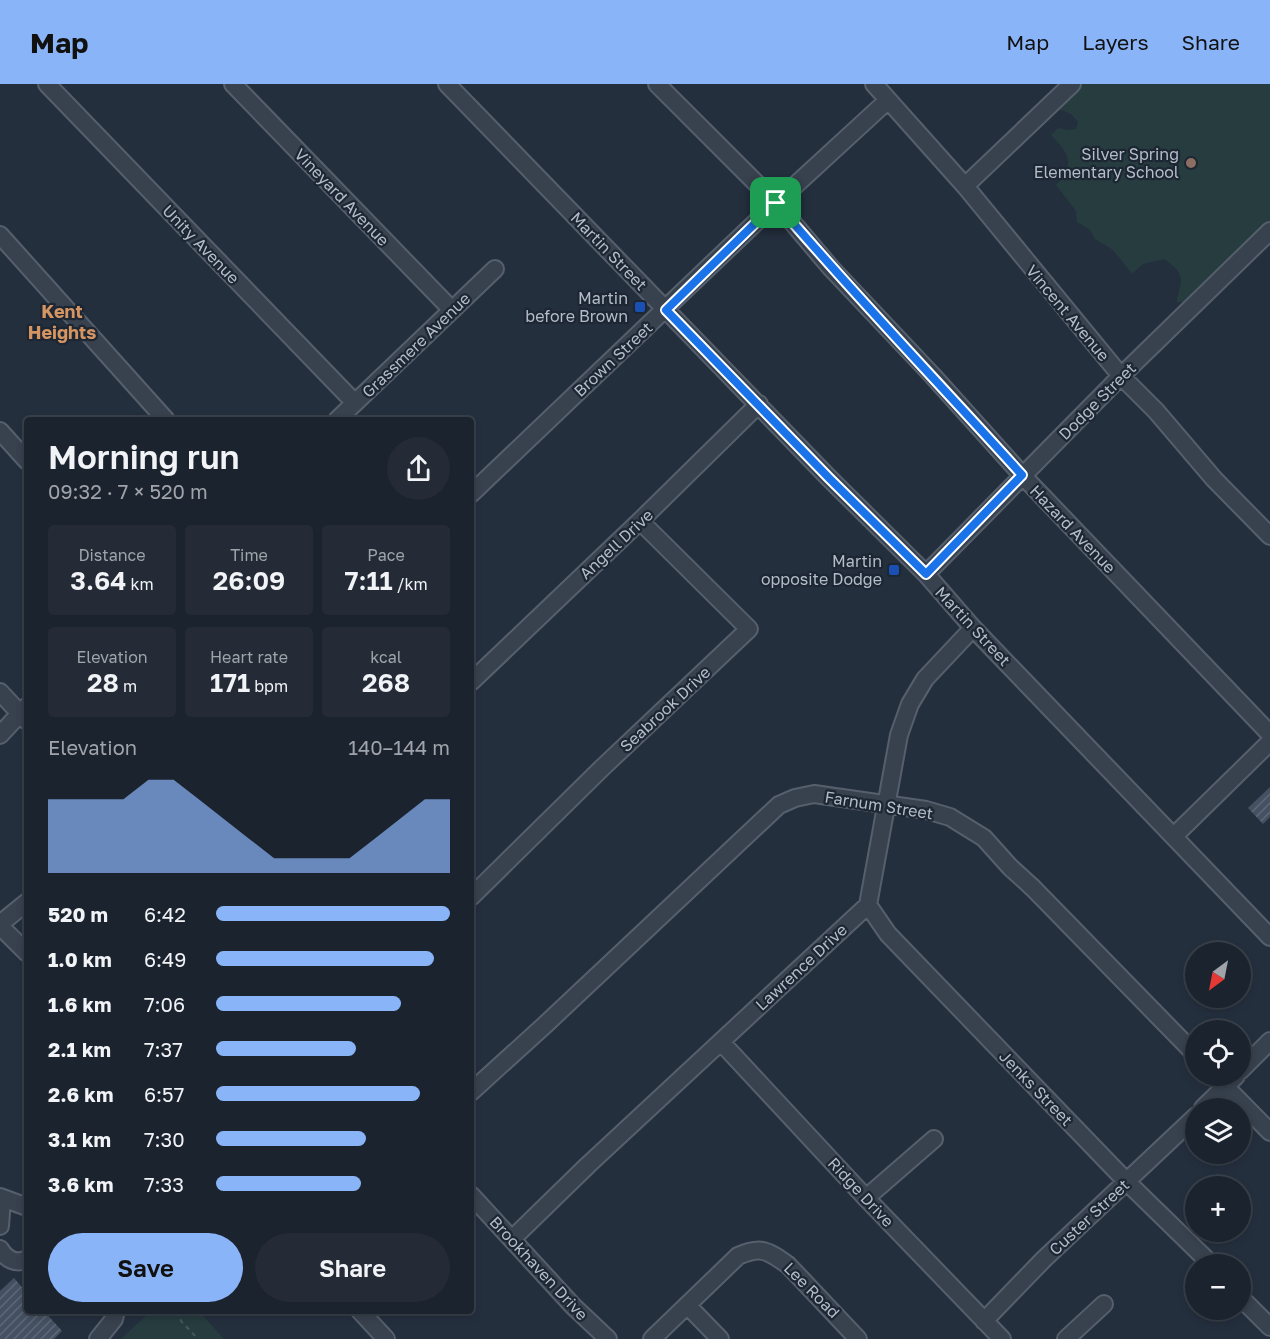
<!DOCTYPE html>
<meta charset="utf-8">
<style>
:root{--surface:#1b232e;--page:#242b36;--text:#f1f3f6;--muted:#a0a4aa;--line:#39404a;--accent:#8ab4f8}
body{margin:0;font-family:"Golos Text",sans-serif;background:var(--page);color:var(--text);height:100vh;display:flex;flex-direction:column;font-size:22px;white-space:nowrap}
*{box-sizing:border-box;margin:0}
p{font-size:20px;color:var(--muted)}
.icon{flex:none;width:33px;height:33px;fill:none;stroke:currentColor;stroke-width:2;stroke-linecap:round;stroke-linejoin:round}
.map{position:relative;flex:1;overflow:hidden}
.side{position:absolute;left:24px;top:333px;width:450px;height:897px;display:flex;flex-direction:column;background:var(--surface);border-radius:6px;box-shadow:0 3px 9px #0003,0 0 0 2px var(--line)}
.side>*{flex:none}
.needle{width:39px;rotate:212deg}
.buttons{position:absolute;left:1185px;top:858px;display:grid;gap:12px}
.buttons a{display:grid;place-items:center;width:66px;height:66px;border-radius:50%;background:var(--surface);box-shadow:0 3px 9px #0003,0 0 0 2px var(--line);font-size:30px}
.pin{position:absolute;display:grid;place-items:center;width:51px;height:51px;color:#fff;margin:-26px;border-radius:12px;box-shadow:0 3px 9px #0006}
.round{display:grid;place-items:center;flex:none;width:63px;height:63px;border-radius:32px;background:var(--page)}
.summary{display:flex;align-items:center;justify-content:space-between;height:102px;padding:0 24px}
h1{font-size:33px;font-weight:600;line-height:45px}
.stats{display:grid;grid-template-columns:repeat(3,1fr);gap:9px;height:102px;padding:6px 24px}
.stats div{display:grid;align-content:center;border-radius:6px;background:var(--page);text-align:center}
.stats b{font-size:26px;font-weight:600}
.stats small{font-size:16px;font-weight:400}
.stats p{font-size:16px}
.chart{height:168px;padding:12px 24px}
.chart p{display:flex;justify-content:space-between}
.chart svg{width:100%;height:108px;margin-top:6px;fill:var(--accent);opacity:.7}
.primary-button{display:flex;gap:12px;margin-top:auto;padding:12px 24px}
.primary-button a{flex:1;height:69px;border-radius:36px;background:var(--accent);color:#111;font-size:24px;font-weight:600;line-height:69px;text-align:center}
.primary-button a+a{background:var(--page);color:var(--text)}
ul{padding:0 24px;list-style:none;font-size:20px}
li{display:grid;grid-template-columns:96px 72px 1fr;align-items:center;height:45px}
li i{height:15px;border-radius:8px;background:var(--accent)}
header{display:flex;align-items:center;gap:36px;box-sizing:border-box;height:84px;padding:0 30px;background:var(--accent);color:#111}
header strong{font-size:28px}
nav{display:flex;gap:33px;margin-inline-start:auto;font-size:21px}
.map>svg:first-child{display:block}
</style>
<header>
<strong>Map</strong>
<nav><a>Map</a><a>Layers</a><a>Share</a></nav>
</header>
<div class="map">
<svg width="1270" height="1255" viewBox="0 0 1270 1255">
<defs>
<pattern id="building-hatch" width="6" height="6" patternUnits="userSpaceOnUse" patternTransform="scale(1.5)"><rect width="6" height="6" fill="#455162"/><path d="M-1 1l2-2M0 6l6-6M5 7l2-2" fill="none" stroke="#5d6877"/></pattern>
</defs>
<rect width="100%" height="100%" fill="#242f3e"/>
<path fill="#263c3f" d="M1074 0H1270V149L1200 201 1183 218H1177C1177 212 1179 209 1180 203 1184 189 1174 182 1164 175L1143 180 1132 190 1113 166 1095 155 1090 146 1077 138 1076 127 1056 101C1076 79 1069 70 1051 51L1058 44 1068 46 1076 45 1078 38 1071 30 1051 22Z
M151 1227H199L224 1255H121Z"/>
<path fill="url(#building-hatch)" d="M1270 703V733L1263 740 1248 724Z
M14 1194 27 1209V1227H44L62 1247 54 1255H0V1207Z"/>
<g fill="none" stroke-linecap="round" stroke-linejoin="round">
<defs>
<path id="minor" d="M47 0 355 319
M233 0 452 226
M447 0 829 394 926 490 973 544 1270 853
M657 0 776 119 831 184 933 292 1022 391 1270 650
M874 0 965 102 1121 292 1156 327 1214 395 1270 452
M965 102 1072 0
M0 151 166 336
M337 336 495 185
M0 347 27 377
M471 410 776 119 887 17
M926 490 1121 292 1270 147
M471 598 643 434 759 320
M0 608 27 637
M0 651 26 623
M1174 752 1270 658
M471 813 603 683 749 545 640 437
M868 821 888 850 1127 1098 1211 1180
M0 840 27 818
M0 842 27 869
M721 958 866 1114 1002 1255
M1240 987 1270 957
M1215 992 1270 1048
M471 1008 547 939 779 721 795 714 814 710 926 726 950 733 984 754 1010 783 1033 804 1196 971
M1203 1024 1236 992
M471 1111 573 1222 608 1255
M0 1113 27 1123
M866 1114 934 1055
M0 1142 2 1114
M512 1155 588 1081 868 821 899 651 910 620 925 595 973 544
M0 1165C6 1175 16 1181 27 1175
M1240 1213 1270 1243
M687 1221 720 1255
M360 1227 386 1255
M984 1237 1044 1175 1196 1032
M98 1255 114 1235 116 1227
M652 1255 738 1172C761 1162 767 1166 788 1181L858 1255
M1066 1255 1104 1220"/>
</defs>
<use href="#minor" stroke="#565f6c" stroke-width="20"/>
<path stroke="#44595c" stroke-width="2" stroke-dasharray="4.5 4.5" stroke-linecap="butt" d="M177 1227 181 1237 198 1255"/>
<use href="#minor" stroke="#38414e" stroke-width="16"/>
</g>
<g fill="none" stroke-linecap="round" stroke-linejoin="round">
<defs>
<path id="route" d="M776 119C855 212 940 300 1022 391L926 490 829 394 666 226Z"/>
</defs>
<use href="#route" stroke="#fff" stroke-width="12"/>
<use href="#route" stroke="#1a73e8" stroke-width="8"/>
</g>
<circle fill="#8d6e63" stroke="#1d2633" stroke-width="2" cx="1191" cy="79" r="6"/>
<g fill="#1a4fb4" stroke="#1d2633" stroke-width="2">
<rect x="634" y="217" width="12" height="12" rx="3"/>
<rect x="888" y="480" width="12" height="12" rx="3"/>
</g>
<g text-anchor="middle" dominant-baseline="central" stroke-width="4.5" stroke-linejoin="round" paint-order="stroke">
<g font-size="16" fill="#b4bcc9" stroke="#1d2633" text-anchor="end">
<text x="1179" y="70">Silver Spring<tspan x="1179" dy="18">Elementary School</tspan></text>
<text x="628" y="214">Martin<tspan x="628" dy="18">before Brown</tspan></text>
<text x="882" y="477">Martin<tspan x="882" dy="18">opposite Dodge</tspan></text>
</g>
<g font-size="16" fill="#b4bcc9" stroke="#1d2633">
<text transform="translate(342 113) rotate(46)">Vineyard Avenue</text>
<text transform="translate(201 160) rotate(46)">Unity Avenue</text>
<text transform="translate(609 167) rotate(46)">Martin Street</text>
<text transform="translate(1068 229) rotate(50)">Vincent Avenue</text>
<text transform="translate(416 261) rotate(-44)">Grassmere Avenue</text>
<text transform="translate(613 275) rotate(-43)">Brown Street</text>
<text transform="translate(1097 317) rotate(-45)">Dodge Street</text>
<text transform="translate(1073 445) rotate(46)">Hazard Avenue</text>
<text transform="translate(616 460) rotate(-43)">Angell Drive</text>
<text transform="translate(973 542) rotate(47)">Martin Street</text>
<text transform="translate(665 625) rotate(-43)">Seabrook Drive</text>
<text transform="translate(879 721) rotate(9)">Farnum Street</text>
<text transform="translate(801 883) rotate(-43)">Lawrence Drive</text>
<text transform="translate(1036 1004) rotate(46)">Jenks Street</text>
<text transform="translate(861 1108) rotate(47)">Ridge Drive</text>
<text transform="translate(1089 1133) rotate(-43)">Custer Street</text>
<text transform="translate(539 1184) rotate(47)">Brookhaven Drive</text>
<text transform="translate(812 1206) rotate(45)">Lee Road</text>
</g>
<g font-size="18" font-weight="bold" fill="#d59563" stroke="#1d2633">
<text x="62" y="227">Kent<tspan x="62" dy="21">Heights</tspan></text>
</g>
</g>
</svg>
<div class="buttons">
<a><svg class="needle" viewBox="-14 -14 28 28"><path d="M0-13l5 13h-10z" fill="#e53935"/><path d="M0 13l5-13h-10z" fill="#a0a4aa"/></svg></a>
<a><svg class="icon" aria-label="locate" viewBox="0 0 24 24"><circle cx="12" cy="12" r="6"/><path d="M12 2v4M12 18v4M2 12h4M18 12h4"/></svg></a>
<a><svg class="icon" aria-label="layers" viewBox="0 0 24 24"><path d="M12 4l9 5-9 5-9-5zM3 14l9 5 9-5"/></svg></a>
<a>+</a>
<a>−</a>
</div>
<div class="pin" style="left:776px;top:119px;background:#1e9e55"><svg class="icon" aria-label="arrive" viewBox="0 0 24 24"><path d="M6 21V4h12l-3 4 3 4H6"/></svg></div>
<section class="side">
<div class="summary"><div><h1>Morning run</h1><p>09:32 · 7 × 520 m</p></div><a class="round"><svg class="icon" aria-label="share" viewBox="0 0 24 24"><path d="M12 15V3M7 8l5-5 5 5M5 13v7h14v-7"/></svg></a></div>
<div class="stats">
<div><p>Distance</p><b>3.64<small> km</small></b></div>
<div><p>Time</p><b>26:09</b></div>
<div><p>Pace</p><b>7:11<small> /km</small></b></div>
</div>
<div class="stats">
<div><p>Elevation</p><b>28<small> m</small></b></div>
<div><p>Heart rate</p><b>171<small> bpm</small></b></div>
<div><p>kcal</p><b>268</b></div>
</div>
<div class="chart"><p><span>Elevation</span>140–144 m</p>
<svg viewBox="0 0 160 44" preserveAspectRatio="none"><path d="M0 44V14L10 14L20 14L30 14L40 6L50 6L60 14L70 22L80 30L90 38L100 38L110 38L120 38L130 30L140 22L150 14L160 14V44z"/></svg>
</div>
<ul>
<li><b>520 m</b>6:42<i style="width:100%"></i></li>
<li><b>1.0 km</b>6:49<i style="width:93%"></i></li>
<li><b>1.6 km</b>7:06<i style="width:79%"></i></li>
<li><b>2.1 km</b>7:37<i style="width:60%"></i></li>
<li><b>2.6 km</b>6:57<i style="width:87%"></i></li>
<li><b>3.1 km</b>7:30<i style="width:64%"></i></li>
<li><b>3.6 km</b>7:33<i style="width:62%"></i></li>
</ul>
<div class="primary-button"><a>Save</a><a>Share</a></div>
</section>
</div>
